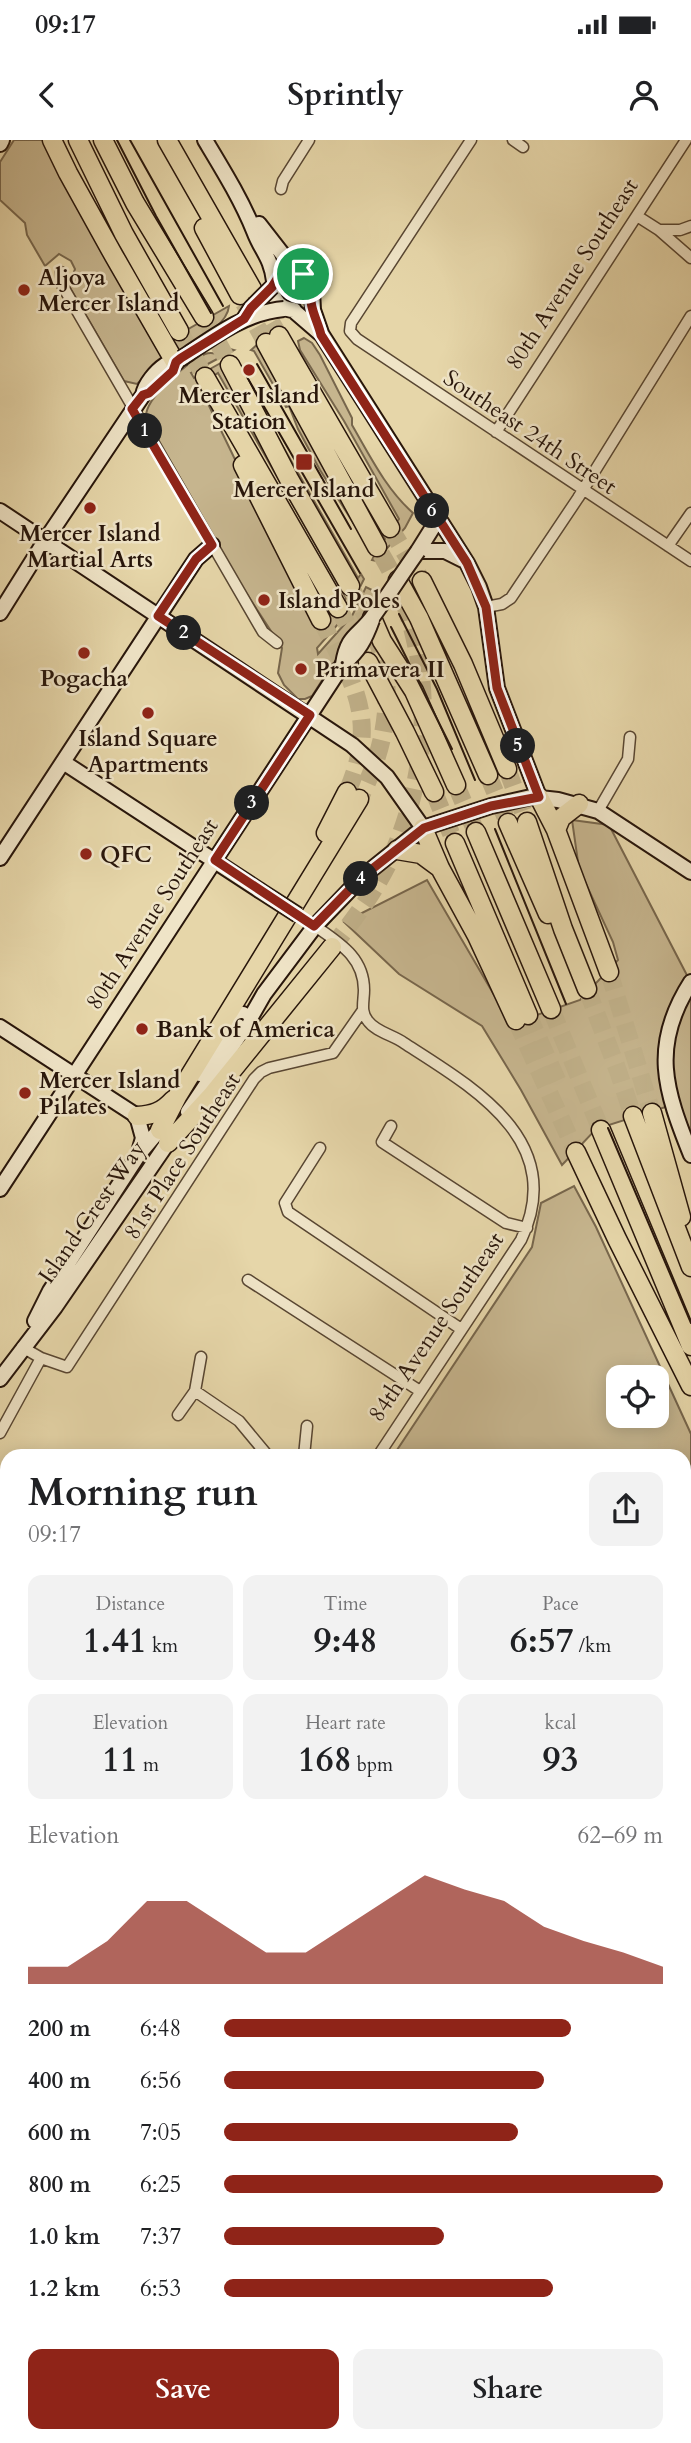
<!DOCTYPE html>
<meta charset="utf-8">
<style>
:root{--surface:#fff;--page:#f2f2f2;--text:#202124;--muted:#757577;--accent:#8f2418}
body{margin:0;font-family:Cardo,serif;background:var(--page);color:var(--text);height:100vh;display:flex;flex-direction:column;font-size:26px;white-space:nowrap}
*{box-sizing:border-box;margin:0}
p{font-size:23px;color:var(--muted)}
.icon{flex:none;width:38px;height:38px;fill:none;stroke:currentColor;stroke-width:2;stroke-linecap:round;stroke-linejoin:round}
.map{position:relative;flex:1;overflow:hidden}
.drawer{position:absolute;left:0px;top:1309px;width:691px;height:994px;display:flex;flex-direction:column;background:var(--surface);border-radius:21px 21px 0 0;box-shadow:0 4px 18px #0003}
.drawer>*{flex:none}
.controls{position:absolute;left:606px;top:1225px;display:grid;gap:14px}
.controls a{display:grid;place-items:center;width:63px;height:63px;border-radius:14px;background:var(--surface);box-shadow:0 4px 18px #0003;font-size:35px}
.pin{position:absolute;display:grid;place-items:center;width:60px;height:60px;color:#fff;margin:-30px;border:4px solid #fff;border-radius:50%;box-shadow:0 2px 7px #0007}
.km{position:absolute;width:35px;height:35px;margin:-18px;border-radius:50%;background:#222;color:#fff;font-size:19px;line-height:35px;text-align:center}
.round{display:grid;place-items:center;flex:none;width:74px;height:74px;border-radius:14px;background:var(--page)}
.overview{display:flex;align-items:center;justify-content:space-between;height:119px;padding:0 28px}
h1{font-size:38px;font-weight:800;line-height:52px}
.metrics{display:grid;grid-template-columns:repeat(3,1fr);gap:10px;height:119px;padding:7px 28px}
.metrics div{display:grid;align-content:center;border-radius:14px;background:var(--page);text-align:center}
.metrics b{font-size:35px;font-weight:800}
.metrics small{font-size:19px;font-weight:400}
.metrics p{font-size:19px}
.chart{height:196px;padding:14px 28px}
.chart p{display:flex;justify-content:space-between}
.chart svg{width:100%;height:126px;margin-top:7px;fill:var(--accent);opacity:.7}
.cta{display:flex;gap:14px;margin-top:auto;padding:14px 28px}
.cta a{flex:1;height:80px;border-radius:14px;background:var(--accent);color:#fff;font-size:28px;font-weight:800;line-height:80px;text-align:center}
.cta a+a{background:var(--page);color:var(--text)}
ul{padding:0 28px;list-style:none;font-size:23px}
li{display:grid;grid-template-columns:112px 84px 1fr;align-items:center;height:52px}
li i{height:18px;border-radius:9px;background:var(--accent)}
.status{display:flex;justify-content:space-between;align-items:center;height:49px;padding:0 35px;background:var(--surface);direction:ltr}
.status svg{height:19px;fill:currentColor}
header{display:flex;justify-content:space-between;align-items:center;height:91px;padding:0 28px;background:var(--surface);font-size:32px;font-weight:800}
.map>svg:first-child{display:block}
</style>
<div class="status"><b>09:17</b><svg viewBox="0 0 49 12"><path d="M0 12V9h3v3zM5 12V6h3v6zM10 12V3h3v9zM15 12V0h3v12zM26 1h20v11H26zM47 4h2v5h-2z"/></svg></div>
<header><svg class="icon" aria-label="back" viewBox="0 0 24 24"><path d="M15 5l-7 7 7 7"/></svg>Sprintly<svg class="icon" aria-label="person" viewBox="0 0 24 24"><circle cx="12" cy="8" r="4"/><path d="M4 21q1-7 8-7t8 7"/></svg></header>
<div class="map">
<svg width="691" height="2303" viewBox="0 0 691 2303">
<rect width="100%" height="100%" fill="#e6d6a9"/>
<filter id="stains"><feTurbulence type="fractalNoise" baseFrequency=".00286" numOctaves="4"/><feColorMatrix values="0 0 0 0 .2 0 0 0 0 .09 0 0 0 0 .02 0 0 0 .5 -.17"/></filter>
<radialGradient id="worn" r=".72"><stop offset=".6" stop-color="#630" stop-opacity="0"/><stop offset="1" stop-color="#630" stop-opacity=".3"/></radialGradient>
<path fill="#c6b58e" stroke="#77664c" stroke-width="2" fill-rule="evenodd" d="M14 0H53L165 216 137 244 124 241 69 146 75 129 71 121 59 114 45 126 27 95 25 83 0 60V22Z
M229 166C227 187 196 199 179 209L169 200Z
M304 198 312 203 320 215 352 278V285C370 316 386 349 413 373L405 388 376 421 372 420 374 416 320 330 298 289 289 266 286 267 254 211 251 210 259 203 323 292 385 399 399 379 344 281 300 210 298 201Z
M230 209 234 210 191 233 194 238 226 220 311 368 273 289 358 438 361 434 364 439 346 475 317 508 318 514 352 476 366 447 374 451 376 456 312 556 305 559H298L284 545 278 533 282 508 241 445 146 278C144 258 188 222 205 214 216 210 217 219 230 209ZM218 233 346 458 334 477 314 445H311L243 336 199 245Z
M572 680 609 685 691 843V993L678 963 596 989 562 1025 521 950 482 886 399 834 344 782 427 740 511 884 580 860 618 820 613 802 579 729Z
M574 1046 596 1087 691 1294V1551L684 1555V1316H393L532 1107 541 1063ZM618 1237H656V1276H618Z"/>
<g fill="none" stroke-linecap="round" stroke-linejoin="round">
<path stroke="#736249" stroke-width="2.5" d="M684 1366 688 1367"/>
<path stroke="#c0b089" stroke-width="18" stroke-dasharray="18 9" stroke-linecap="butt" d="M258 159 279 196
M244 163 266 203
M204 177 230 225
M179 191 205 237
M390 388 422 441
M350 446C362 469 376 492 382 516 394 565 382 616 359 659
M338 468 368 522
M321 480C354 545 379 579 347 652
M507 629 527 682
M488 635 508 683
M456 645 476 692
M434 652 455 703
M332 807C353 781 373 754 388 724 427 643 435 544 403 460 397 441 387 424 377 407
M609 832 652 973
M587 849 618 931 633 976
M551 869 601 990
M528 875 561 949
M516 880 576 1012"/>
<defs>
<path id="street" d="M471 0 351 183 350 191 357 199 691 421
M513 0 523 7
M281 49 283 41 309 0
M637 76 659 90 691 118
M659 90H680L691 86
M61 132 62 145 263 492 277 503
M496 292 686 0
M668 406 691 373
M486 467 502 464 511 458 578 358 691 176
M598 671 628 619 630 597
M315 786C339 803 364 817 364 850 364 861 360 872 368 881 376 892 393 895 404 903 474 948 568 1001 521 1100L378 1316
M391 986 382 1002 506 1083 527 1088
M320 1008 285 1063 288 1072 461 1189
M248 1140 420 1251
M22 1207 41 1218 67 1227 254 939 261 932 269 928 333 913 363 870
M195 1251 239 1281 268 1316
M178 1275 195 1251 201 1217
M0 1293 41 1218
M304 1316 307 1286
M0 1554 7 1559
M0 1606 7 1611
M0 1721 7 1726
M684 1849 691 1858
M0 1901 7 1891
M0 2019 7 2023
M684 2168 691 2172
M0 2220 7 2225
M684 2260 691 2264
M428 2296 439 2303
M96 2303 101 2296
M289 2303 294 2296
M683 2303 691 2274"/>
<path id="secondary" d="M205 0C223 30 241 59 254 91 262 112 271 117 274 141
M0 4 2 0
M259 84 287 120 308 139 312 151 313 170 321 193
M277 138C268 154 276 169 294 170
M293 170 322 195 467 423 479 447 486 467 497 548 539 657
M0 371 352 605 387 637 423 688
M418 411H445L463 420
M418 411 438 379
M0 473 45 401 143 255C145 244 156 231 165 225 170 222 176 222 182 218
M63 622 259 750
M0 718 196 419 212 405
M691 842C650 906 665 950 691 1015
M0 887 137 976 143 998 139 1012
M200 934 243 874
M188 972 248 882 264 854 315 786 362 737 423 688 491 666 531 657 558 660 598 671 691 732
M0 1049 343 524
M35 1181 50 1151 139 1014 166 982
M0 1239 55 1167 173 995"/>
<path id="highway" d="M52 0 68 33 114 116 175 222
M78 0 124 94 179 191
M103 0 135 63 204 177
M167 0 252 149
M204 88 240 155
M279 196 390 388
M266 203 377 407
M230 225 289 339 350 446
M205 237 338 468
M243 325 321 480
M398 440 419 478 488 635
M422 441 463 524 507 629
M372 478 382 501 414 551 456 645
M368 522 405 592 434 652
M539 657 556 690 609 832
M527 682 563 789 587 849
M508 683 548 774
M423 688 440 728 477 796 516 880
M556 690 561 678 579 664
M476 692 551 869
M326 693 347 652
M455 703 528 875
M397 710 421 714 440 728
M652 973 681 1077
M137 976C153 975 162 972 173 960
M633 976 691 1127
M160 990 178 955 359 659
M601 990 691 1206
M168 1003 213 954 332 807
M576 1012 617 1099 691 1246"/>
</defs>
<use href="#street" stroke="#584632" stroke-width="13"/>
<use href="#secondary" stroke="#28160b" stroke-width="18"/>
<use href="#highway" stroke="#28160b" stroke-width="21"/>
<use href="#street" stroke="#efe4c7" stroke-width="10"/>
<use href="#secondary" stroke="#efe4c7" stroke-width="14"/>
<use href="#highway" stroke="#e6d6a9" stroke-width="18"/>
<path stroke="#28160b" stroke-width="2" d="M117 0 156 76 211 173
M130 0 223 166
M257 224 351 389
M247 237 360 433
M399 474 437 549 475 640
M391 487 452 609
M495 689 566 864
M608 988 691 1183"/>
<defs>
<path id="secondary-bridge" d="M244 179 251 168 272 147
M182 218C213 197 246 172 284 169
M343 524C348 493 359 497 374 475 389 454 403 432 418 411
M343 524C359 511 365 499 372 480
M259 750 298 775"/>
</defs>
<use href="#secondary-bridge" stroke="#28160b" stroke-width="18" stroke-linecap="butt"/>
<use href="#secondary-bridge" stroke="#efe4c7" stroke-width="14"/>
</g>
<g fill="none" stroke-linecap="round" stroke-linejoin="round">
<defs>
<path id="route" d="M291 131C314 133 308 150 312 167 314 176 319 186 321 195L467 423 486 467 497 548 539 657 491 666 424 688 362 737 314 786 215 720 310 575 158 476 196 419 212 405 132 269 143 255 149 253 173 231 176 222 181 218 244 179 251 168 272 147 279 136Z"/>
</defs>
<use href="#route" stroke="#fff" stroke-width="14"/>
<use href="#route" stroke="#8f2418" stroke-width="9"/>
</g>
<g fill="#8f2418" stroke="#efe4c7" stroke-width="2.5">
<circle cx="24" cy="150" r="7"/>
<circle cx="249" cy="230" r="7"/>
<rect x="295" y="313" width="18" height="18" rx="3.5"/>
<circle cx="90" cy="368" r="7"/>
<circle cx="264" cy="460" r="7"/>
<circle cx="84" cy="513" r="7"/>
<circle cx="301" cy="529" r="7"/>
<circle cx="148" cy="573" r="7"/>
<circle cx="86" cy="714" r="7"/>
<circle cx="142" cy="889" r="7"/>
<circle cx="25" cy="953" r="7"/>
</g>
<g text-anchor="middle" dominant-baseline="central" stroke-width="5" stroke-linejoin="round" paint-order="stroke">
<g font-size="23" fill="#28160b" stroke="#efe4c7">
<text transform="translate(572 134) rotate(-57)">80th Avenue Southeast</text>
<text transform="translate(530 292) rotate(34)">Southeast 24th Street</text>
<text transform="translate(152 774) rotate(-57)">80th Avenue Southeast</text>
<text transform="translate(182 1016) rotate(-57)">81st Place Southeast</text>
<text transform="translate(92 1072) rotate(-55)">Island Crest Way</text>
<text transform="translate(436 1187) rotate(-56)">84th Avenue Southeast</text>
</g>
<g font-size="23" font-weight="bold" fill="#28160b" stroke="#efe4c7" text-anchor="start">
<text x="38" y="137">Aljoya<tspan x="38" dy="26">Mercer Island</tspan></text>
<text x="249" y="255" text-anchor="middle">Mercer Island<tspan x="249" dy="26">Station</tspan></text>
<text x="304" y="349" text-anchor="middle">Mercer Island</text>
<text x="90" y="393" text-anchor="middle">Mercer Island<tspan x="90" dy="26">Martial Arts</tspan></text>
<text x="278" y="460">Island Poles</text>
<text x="315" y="529">Primavera II</text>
<text x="84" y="538" text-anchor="middle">Pogacha</text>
<text x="148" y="598" text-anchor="middle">Island Square<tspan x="148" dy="26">Apartments</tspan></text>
<text x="100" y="714">QFC</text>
<text x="156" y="889">Bank of America</text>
<text x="39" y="940">Mercer Island<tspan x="39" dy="26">Pilates</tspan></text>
</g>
</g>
<rect width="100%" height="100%" filter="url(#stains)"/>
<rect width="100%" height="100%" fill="url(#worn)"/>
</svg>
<div class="controls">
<a><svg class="icon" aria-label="locate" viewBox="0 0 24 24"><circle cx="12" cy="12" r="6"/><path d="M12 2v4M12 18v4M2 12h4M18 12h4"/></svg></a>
</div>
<div class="pin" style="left:303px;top:134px;background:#1e9e55"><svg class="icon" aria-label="arrive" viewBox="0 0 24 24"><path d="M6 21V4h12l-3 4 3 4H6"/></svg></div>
<b class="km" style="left:145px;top:291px">1</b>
<b class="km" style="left:184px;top:493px">2</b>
<b class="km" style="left:252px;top:663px">3</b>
<b class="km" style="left:361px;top:739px">4</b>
<b class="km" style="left:518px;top:606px">5</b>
<b class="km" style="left:432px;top:371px">6</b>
<section class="drawer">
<div class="overview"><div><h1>Morning run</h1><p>09:17</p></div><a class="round"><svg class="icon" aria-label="share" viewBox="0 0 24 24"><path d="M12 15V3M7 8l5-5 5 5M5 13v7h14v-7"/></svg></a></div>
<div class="metrics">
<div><p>Distance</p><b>1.41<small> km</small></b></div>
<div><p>Time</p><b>9:48</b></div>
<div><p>Pace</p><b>6:57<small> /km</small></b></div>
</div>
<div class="metrics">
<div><p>Elevation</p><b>11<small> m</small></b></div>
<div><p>Heart rate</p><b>168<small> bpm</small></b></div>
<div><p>kcal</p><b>93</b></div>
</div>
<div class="chart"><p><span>Elevation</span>62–69 m</p>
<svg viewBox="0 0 160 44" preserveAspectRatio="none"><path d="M0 44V38L10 38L20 29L30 15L40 15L50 24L60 33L70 33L80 24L90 15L100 6L110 11L120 15L130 24L140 29L150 33L160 38V44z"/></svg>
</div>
<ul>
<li><b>200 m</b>6:48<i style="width:79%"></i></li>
<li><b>400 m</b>6:56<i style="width:73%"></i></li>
<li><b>600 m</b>7:05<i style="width:67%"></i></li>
<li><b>800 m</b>6:25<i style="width:100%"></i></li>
<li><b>1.0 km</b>7:37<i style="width:50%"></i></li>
<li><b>1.2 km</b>6:53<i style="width:75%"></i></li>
</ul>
<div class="cta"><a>Save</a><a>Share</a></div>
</section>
</div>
